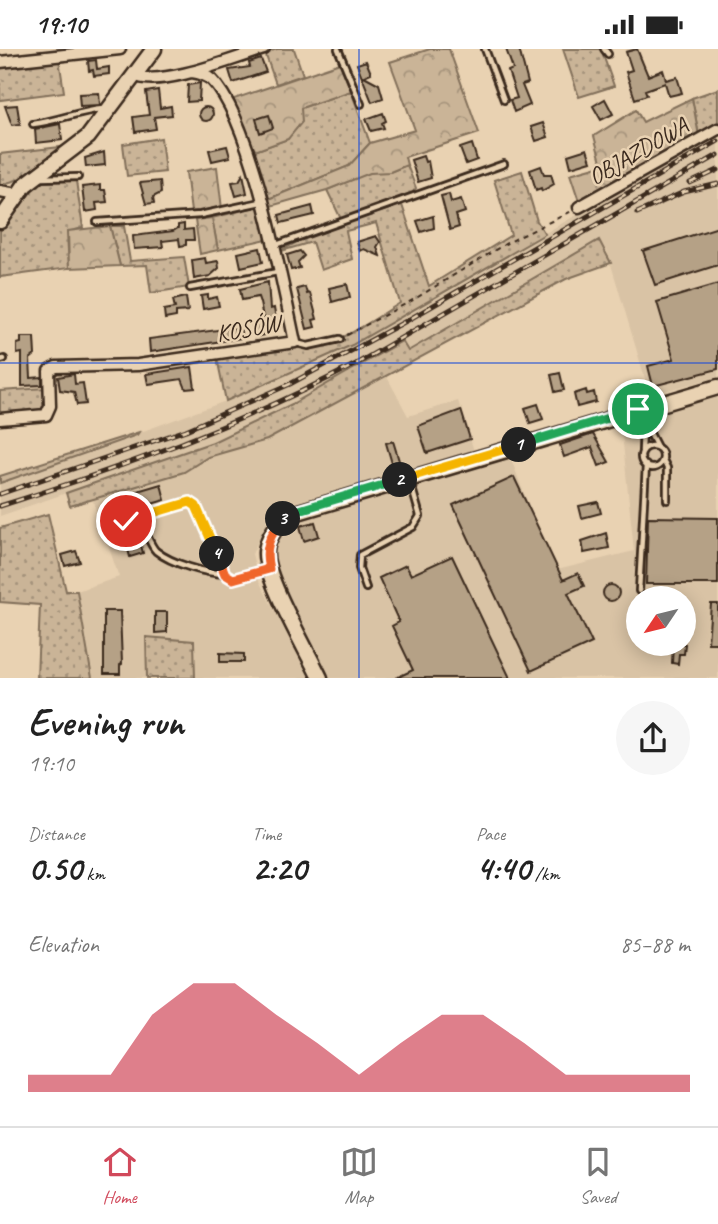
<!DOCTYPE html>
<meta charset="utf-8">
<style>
:root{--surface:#fff;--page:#f6f6f6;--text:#222;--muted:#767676;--line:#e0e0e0;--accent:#d1495b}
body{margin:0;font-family:Caveat,sans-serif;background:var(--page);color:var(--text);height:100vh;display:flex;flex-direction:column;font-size:26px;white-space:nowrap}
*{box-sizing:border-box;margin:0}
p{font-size:23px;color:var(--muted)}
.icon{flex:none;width:38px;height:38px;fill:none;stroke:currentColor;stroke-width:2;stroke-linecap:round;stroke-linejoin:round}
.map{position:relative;height:629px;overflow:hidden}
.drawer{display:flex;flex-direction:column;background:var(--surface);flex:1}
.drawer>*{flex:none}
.needle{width:46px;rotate:235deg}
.fabs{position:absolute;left:626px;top:537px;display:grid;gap:14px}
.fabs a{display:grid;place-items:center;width:70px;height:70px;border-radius:50%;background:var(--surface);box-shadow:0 4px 18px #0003;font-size:35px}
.pin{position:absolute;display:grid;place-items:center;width:60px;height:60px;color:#fff;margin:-30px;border:4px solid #fff;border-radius:50%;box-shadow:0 2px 7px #0007}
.km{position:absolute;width:35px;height:35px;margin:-18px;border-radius:50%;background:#222;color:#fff;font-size:19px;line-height:35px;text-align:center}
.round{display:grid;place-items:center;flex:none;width:74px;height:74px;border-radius:37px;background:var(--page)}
.headline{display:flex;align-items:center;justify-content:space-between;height:119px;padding:0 28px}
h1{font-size:38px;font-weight:800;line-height:52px}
.metrics{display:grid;grid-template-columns:repeat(3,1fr);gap:10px;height:119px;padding:7px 28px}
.metrics div{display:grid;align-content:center}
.metrics b{font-size:35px;font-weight:800}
.metrics small{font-size:19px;font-weight:400}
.metrics p{font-size:19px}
.chart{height:196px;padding:14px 28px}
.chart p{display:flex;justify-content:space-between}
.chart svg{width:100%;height:126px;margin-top:7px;fill:var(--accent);opacity:.7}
.status{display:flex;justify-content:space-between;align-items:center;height:49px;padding:0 35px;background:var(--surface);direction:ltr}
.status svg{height:19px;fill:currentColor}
.dock{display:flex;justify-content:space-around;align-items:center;height:98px;border-top:2px solid var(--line);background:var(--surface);font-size:19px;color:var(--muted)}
.dock a{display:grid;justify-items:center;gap:4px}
.dock .on{color:var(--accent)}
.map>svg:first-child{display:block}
</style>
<div class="status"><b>19:10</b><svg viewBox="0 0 49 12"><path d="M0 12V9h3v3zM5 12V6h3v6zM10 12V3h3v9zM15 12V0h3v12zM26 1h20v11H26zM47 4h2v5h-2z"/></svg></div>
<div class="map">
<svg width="718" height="629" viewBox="0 0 718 629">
<defs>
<pattern id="grass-dots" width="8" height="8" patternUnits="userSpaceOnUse" patternTransform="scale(1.75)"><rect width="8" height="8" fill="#cab497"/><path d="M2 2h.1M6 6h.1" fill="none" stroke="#a5937b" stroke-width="1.8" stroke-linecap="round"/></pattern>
<pattern id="forest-crowns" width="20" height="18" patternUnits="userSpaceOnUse" patternTransform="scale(1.75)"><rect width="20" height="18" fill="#cab497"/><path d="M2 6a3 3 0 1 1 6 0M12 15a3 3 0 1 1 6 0" fill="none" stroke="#a5937b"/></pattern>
</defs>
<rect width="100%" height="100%" fill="#e9d2b2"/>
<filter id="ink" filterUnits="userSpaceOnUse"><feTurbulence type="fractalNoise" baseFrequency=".0143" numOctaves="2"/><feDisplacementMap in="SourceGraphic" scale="14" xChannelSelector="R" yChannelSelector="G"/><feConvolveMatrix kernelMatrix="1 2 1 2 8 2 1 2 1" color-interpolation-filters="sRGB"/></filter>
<g filter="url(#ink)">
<path fill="#d9c3a5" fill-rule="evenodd" d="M718 84V328L650 346 607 202 598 191 408 302 402 292 292 355 213 393 0 467V434L226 352 352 296Z
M386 326 408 367 458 352 474 402 293 454 264 479 252 505 259 532 310 629H195L194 592 146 588 147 629H92L77 542 119 528 92 449 184 423 208 408 267 391Z
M718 346V629H324L277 530 270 501 280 483 302 468 510 407 553 522 634 502 621 375ZM639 550H684V595H639Z"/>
<path fill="url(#grass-dots)" stroke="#826f5a" stroke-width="2" d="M277 0H294L303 26 276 35 265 4Z
M563 0H601L614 37 579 48Z
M59 10 64 43 0 51V16Z
M718 40V76L699 87 692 49Z
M351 42 370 94 349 117 266 151 252 103 288 90 301 59Z
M161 89 165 123 127 127 123 95Z
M69 97 20 130 0 136V105Z
M407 116 416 139 408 149 341 170 327 141 370 123H390Z
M522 122 537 172 545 185 352 296 226 352 217 309 295 296C325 307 374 270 400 254L376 174 346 182 352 210 321 221 312 193 278 203 310 186 402 156 429 237 511 186 494 131Z
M76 132 83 179 67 183 69 219 0 228V182L39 133Z
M259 157 267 190 218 201 212 169Z
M110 177H124L130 212 184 208 189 238 151 244 147 216 120 217Z
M599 191 611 214 566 230 267 391 208 408 184 423 70 457 66 444 213 393 292 355 402 292 408 302Z
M46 339V361L0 367V342Z
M139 383 137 386 0 434V427Z
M48 465 66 542H77L92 629H37L40 556 0 553V479Z
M146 588 194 592 195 629H147Z"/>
<path fill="url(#forest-crowns)" stroke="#826f5a" stroke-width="2" d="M430 0H449L479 84 405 108 407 116 390 123 370 124 327 141 267 158 266 151 349 117 370 94 415 81 390 13Z
M340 14 351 42 301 59 302 73 288 90 252 103 231 51Z
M692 49 699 87 585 153 578 149 570 125 602 116 594 87 636 61 643 73Z
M217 118 222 160 191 163 186 123Z
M212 169 218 201 200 205 195 171Z
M110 177 120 217 69 219 68 182Z"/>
<path fill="#b5a186" stroke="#3b2a1e" stroke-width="2" d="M506 0H519L528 34 522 36 530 56 514 63 510 51 517 49 508 22 513 20Z
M637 0 648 27 663 21 666 31 677 28 682 44 669 47 665 34 645 41 647 46 635 50 626 23 632 21 626 3Z
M261 10 266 23 233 34 229 21 250 18 249 14Z
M96 11 97 20 109 18V25L94 27 93 21 89 22 88 12Z
M366 12 371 24 364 27 379 35 383 49 372 53 357 15Z
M200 34 199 52 187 53 188 36Z
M158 41 160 59 171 57 172 66 154 68 156 80 135 83 133 68 149 66 146 43Z
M99 44 100 56 80 57 79 45Z
M605 50 613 65 601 71 593 57Z
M17 56 20 75 12 76 5 57Z
M199 65a7 7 0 1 1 14 0a7 7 0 1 1-14 0Z
M383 64 386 72 382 74 384 79 371 82 366 70Z
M269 66 273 79 260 84 256 70Z
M543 74 548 88 536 92 531 78Z
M60 75 62 91 36 94 35 80Z
M472 95 477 111 466 115 460 99Z
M227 97 230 108 212 112 209 101Z
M587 100 591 112 571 118 568 106Z
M104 103 105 116 86 118 85 109Z
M423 107 425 113 428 112 431 129 418 133 411 111Z
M541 117 544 125H551L554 135 542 142 541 139 536 141 530 121Z
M243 125 247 144 236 147 232 133 239 132Z
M160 132 161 144 153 148 154 154 146 155 140 134Z
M100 136V141H105L107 153 96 154 97 161 85 163 82 138Z
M449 145 451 153 461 150 465 163 456 166 459 178 450 181 441 147Z
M312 157 314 166 281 174 279 166Z
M433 167 434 179 421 183 417 172Z
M184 175V181L193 180 194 191H186V196L180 197 179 190 162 192 163 198 134 200 133 187 173 182 178 179V176Z
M718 178V216L655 236 643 202Z
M376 187 380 193 377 198 380 207 364 200 360 202 357 193Z
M260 199 263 213 241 218 238 204Z
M300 202 304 207 298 213 300 219 291 221 287 206Z
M205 209 206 214 218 212 219 219 210 227 194 230 192 211Z
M268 233 270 260 274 259 276 271 266 273 268 285 255 288 252 275 264 273 260 254 258 248 242 251 240 240Z
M347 235 350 248 332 253 329 239Z
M718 235V320L653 337 648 317 674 310 657 253Z
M305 238 307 245 310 244 317 270 313 271 315 278 307 280 297 240Z
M208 246V250L217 248 219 257 203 260 201 247Z
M186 248 188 262 176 263V268L165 270 164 261 175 259 173 251Z
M240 278 242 289 150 303 149 290Z
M21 288H34L35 306 30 310 31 329 42 328V336L22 337V304L17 305V295L21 294Z
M192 318 195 339 186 340 182 330 148 335 146 325Z
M560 324 564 341 555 343 551 326Z
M74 325 75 335 83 334 86 355 77 356 74 343 60 341 58 328Z
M586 341 587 345 594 343 596 353 577 358 574 345Z
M538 355 543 370 530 374 525 359Z
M461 361 470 390 427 404 418 377Z
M593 385 609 413 599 417 592 398 564 408 560 396Z
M393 392 400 415 393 418 386 394Z
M514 428 563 531 578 524 584 537 568 544 592 594 531 622 453 456Z
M161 435 165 451 121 464 117 448Z
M598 453 601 464 582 469 579 457Z
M648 468 718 469V535H646Z
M315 473 319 487 304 492 300 477Z
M606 484 609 499 584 504 582 492Z
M139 489 143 504 130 508 126 493Z
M76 502 80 513 65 517 62 506Z
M452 507 510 629H396L413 621 392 577 399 573 379 529 406 516 411 526Z
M603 544a8 8 0 1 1 16 0a8 8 0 1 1-16 0Z
M711 555H718V594H708Z
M104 562H120L122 615 120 616V625H104Z
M155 563H167V583L155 584Z
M673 595H685L684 605H679L678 615 672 614Z
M220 604 244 605V613H220Z"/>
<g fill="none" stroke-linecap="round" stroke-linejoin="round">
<defs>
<path id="lane" d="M338 0 361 55
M485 0 504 51
M604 0 608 5
M33 75C58 72 79 62 103 60
M41 129 78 128
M97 173 200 166 261 153
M276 196 504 115
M190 239 278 223
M296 294 308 297 340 290
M0 311 4 310
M640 365 657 398
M641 408a11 11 0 1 1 22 0a11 11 0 1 1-22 0Z
M642 402 643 376
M663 411 667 419V451
M126 472 190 453 196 457 225 525 233 530 268 521
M145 482C148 488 151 497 156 502 172 515 205 524 225 525
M366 539 359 519 360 506 413 478 420 467 410 432
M639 542 646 416"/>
<path id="street" d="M0 13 120 0
M135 26C157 40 238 8 264 0
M0 142 17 145
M579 158 718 80
M0 370 46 366 50 357 49 322 56 318 138 316 295 293C282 233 252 71 212 31 206 26 199 24 192 23"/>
<path id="secondary" d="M0 172 25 136 88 88 154 0
M320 629C308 603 264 528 266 503 267 488 277 476 288 466L718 338"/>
</defs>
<use href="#lane" stroke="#3b2a1e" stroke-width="10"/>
<use href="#street" stroke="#3b2a1e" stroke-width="15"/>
<use href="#secondary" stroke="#3b2a1e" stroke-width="19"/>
<path stroke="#3b2a1e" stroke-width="2" stroke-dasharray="5 5" stroke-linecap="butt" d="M347 286 413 251 505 195 572 162"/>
<use href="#lane" stroke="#e9d2b2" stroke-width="4.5"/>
<use href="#street" stroke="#e9d2b2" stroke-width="10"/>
<use href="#secondary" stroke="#e9d2b2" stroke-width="14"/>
<defs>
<path id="rail" d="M690 134 718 121
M637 164 684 143 718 135
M0 445 186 381 290 335 408 271 718 92
M0 457C124 418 240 376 356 315L718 106"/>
</defs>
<use href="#rail" stroke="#3b2a1e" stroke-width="5"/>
<use href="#rail" stroke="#e9d2b2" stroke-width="2.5" stroke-dasharray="8" stroke-linecap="butt"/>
</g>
</g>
<g fill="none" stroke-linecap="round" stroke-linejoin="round" filter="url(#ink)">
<defs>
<path id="split-1" d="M519 396 638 360"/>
<path id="split-2" d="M400 431 519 396"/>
<path id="split-3" d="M283 470 296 462 400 431"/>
<path id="split-4" d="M217 505 225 525 233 530 269 520C264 500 269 486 283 470"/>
<path id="split-5" d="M126 472 190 453 196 457 217 505"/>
</defs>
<use href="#split-1" stroke="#fff" stroke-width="14"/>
<use href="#split-2" stroke="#fff" stroke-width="14"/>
<use href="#split-3" stroke="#fff" stroke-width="14"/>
<use href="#split-4" stroke="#fff" stroke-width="14"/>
<use href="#split-5" stroke="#fff" stroke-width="14"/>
<use href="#split-1" stroke="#22a559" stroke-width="9"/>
<use href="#split-2" stroke="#f5b400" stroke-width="9"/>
<use href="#split-3" stroke="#22a559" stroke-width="9"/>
<use href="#split-4" stroke="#f0652b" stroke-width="9"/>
<use href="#split-5" stroke="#f5b400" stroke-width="9"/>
</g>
<path fill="none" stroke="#1d4ed8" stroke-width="2" stroke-opacity="0.55" d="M359 0V629M0 314H718"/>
<g text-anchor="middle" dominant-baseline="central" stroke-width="5" stroke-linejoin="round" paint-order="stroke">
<g font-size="24" fill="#3b2a1e" stroke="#e9d2b2">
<text transform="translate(638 102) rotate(-30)">OBJAZDOWA</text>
<text transform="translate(248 279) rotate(-10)">KOSÓW</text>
</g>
</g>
</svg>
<div class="fabs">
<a><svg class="needle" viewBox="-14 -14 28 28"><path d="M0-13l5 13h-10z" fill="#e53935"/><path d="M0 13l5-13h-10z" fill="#767676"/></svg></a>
</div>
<div class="pin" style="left:638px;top:360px;background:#1e9e55"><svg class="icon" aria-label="arrive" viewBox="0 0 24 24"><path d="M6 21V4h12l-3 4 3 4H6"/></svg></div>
<div class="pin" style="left:126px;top:472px;background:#d93025"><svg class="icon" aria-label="check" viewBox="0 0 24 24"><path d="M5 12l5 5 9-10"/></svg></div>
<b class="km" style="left:519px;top:396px">1</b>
<b class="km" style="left:400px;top:431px">2</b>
<b class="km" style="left:283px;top:470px">3</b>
<b class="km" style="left:217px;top:505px">4</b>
</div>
<section class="drawer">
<div class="headline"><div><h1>Evening run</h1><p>19:10</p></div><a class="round"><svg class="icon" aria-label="share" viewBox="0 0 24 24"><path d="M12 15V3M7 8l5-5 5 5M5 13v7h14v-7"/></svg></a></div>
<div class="metrics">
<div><p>Distance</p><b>0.50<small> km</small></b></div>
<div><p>Time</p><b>2:20</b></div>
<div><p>Pace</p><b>4:40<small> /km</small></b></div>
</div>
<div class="chart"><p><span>Elevation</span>85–88 m</p>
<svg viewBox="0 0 160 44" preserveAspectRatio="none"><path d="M0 44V38L10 38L20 38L30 17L40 6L50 6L60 17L70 27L80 38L90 27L100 17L110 17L120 27L130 38L140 38L150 38L160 38V44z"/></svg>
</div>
</section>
<nav class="dock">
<a class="on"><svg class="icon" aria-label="home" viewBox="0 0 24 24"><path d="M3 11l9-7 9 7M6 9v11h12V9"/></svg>Home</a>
<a><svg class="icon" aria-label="map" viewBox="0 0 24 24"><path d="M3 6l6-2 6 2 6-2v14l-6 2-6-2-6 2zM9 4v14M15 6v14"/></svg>Map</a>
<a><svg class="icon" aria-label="saved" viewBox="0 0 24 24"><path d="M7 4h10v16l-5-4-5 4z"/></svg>Saved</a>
</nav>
